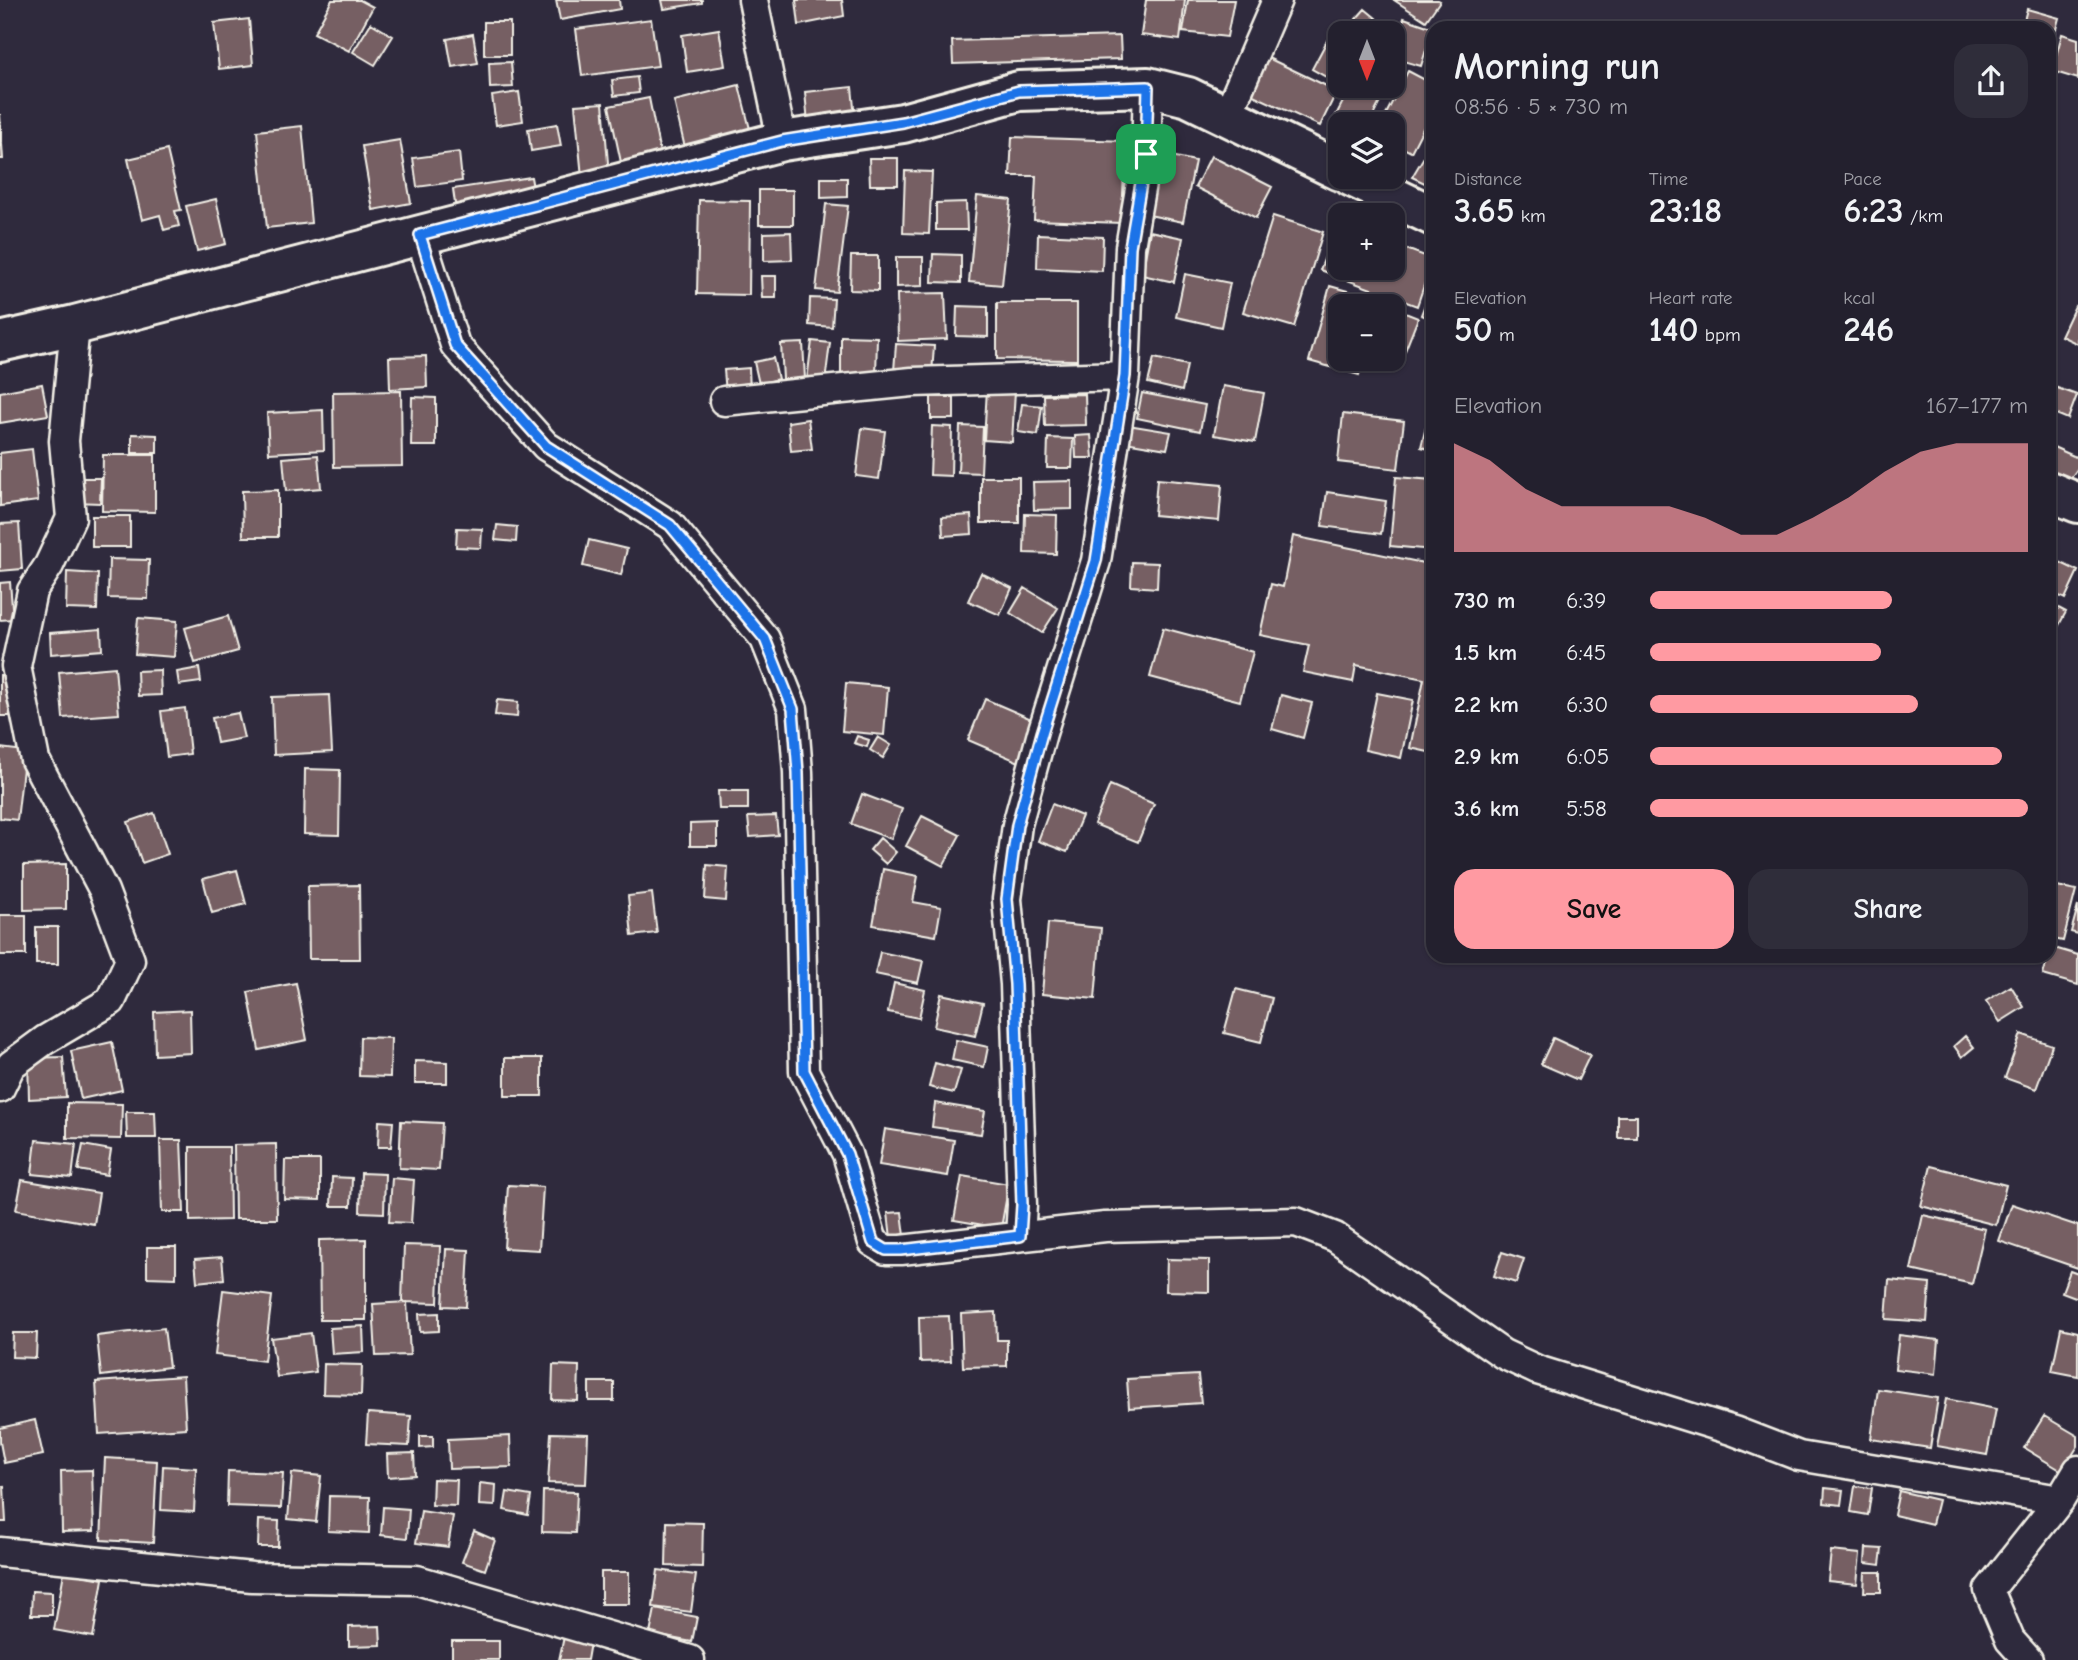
<!DOCTYPE html>
<meta charset="utf-8">
<style>
:root{--surface:#23202e;--page:#2f2d3a;--text:#f1f3f6;--muted:#a3a3aa;--line:#403e4a;--accent:#ff9aa2}
body{margin:0;font-family:"Comic Neue",sans-serif;background:var(--page);color:var(--text);height:100vh;display:flex;flex-direction:column;font-size:26px;white-space:nowrap}
*{box-sizing:border-box;margin:0}
p{font-size:23px;color:var(--muted)}
.icon{flex:none;width:38px;height:38px;fill:none;stroke:currentColor;stroke-width:2;stroke-linecap:round;stroke-linejoin:round}
.map{position:relative;flex:1;overflow:hidden}
.panel{position:absolute;left:1426px;top:21px;width:630px;height:942px;display:flex;flex-direction:column;background:var(--surface);border-radius:21px;box-shadow:0 2px 5px #0004,0 0 0 2px var(--line)}
.panel>*{flex:none}
.needle{width:46px;rotate:180deg}
.tools{position:absolute;left:1328px;top:21px;display:grid;gap:14px}
.tools a{display:grid;place-items:center;width:77px;height:77px;border-radius:14px;background:var(--surface);box-shadow:0 2px 5px #0004,0 0 0 2px var(--line);font-size:35px}
.pin{position:absolute;display:grid;place-items:center;width:60px;height:60px;color:#fff;margin:-30px;border-radius:14px;box-shadow:0 4px 10px #0006}
.round{display:grid;place-items:center;flex:none;width:74px;height:74px;border-radius:21px;background:var(--page)}
.headline{display:flex;align-items:center;justify-content:space-between;height:119px;padding:0 28px}
h1{font-size:38px;font-weight:800;line-height:52px}
.metrics{display:grid;grid-template-columns:repeat(3,1fr);gap:10px;height:119px;padding:7px 28px}
.metrics div{display:grid;align-content:center}
.metrics b{font-size:35px;font-weight:800}
.metrics small{font-size:19px;font-weight:400}
.metrics p{font-size:19px}
.chart{height:196px;padding:14px 28px}
.chart p{display:flex;justify-content:space-between}
.chart svg{width:100%;height:126px;margin-top:7px;fill:var(--accent);opacity:.7}
.cta{display:flex;gap:14px;margin-top:auto;padding:14px 28px}
.cta a{flex:1;height:80px;border-radius:21px;background:var(--accent);color:#111;font-size:28px;font-weight:800;line-height:80px;text-align:center}
.cta a+a{background:var(--page);color:var(--text)}
ul{padding:0 28px;list-style:none;font-size:23px}
li{display:grid;grid-template-columns:112px 84px 1fr;align-items:center;height:52px}
li i{height:18px;border-radius:9px;background:var(--accent)}
.map>svg:first-child{display:block}
</style>
<div class="map">
<svg width="2078" height="1660" viewBox="0 0 2078 1660">
<rect width="100%" height="100%" fill="#2f2a3d"/>
<filter id="ink" filterUnits="userSpaceOnUse"><feTurbulence type="fractalNoise" baseFrequency=".0143" numOctaves="2"/><feDisplacementMap in="SourceGraphic" scale="14" xChannelSelector="R" yChannelSelector="G"/><feConvolveMatrix kernelMatrix="1 2 1 2 8 2 1 2 1" color-interpolation-filters="sRGB"/></filter>
<g filter="url(#ink)">
<path fill="#765f64" stroke="#f4f1e8" stroke-width="2" d="M332 0H360L373 7 349 51 314 33Z
M556 0H619L620 9 560 20Z
M662 0H702V3L664 9Z
M796 0H842L844 16 799 25Z
M1146 0H1185L1180 40 1141 35Z
M1188 0H1234L1227 37 1183 32Z
M1394 0H1438L1440 1 1426 21Z
M1365 9 1376 18 1366 28 1356 19Z
M2027 9 2059 18 2049 55V28H2022Z
M1404 18 1433 28 1421 66 1393 58Z
M249 19 253 65 219 69 214 23Z
M651 19 658 66 582 76 576 29Z
M484 22H510V55H484Z
M371 23 393 36 375 65 353 52Z
M719 29 725 66 687 72 682 35Z
M473 34 478 63 452 67 447 39Z
M2062 34 2078 39V79L2052 71Z
M1330 35 1340 39V76L1337 83 1312 69Z
M1120 36 1121 59 953 64 952 41Z
M1268 58 1337 91 1320 126 1251 94Z
M511 62 513 87 490 88 489 63Z
M1408 71 1433 84V109L1411 152 1393 143V124H1381Z
M637 77 639 93 614 96 612 80Z
M739 85 751 133 685 148 674 101Z
M1351 86H1388L1369 124H1344L1334 119Z
M852 87 855 118 808 123 805 92Z
M519 92 523 121 496 125 492 96Z
M649 98 661 158 622 167 609 106Z
M603 103 609 175 582 177 575 105Z
M0 114 3 159H0Z
M557 124 561 146 531 151 528 129Z
M302 126 311 223 267 228 257 131Z
M1012 137 1125 141 1122 223 1034 220 1036 176H1010Z
M400 140 411 203 373 210 362 146Z
M167 150 181 210 175 211 179 226 164 230 160 215 142 220 128 159Z
M1428 150 1433 153V187L1412 177Z
M459 152 462 181 417 187 413 158Z
M1157 153 1195 161 1183 222 1144 214Z
M1211 156 1272 187 1256 218 1195 187Z
M869 158H898V185H870Z
M905 171 932 172 929 234 903 233Z
M531 177 535 199 456 211 453 189Z
M821 178H847V197L821 198Z
M759 190H793V225H759Z
M977 196 1011 200 1002 285 969 282Z
M216 199 226 244 197 251 186 206Z
M699 200 750 201 749 295 697 294Z
M966 202 967 230H936V203Z
M826 204 848 206 837 292 816 290Z
M1273 216 1323 232 1294 327 1243 312Z
M1338 223 1340 224V268H1393V244L1433 259 1417 306 1320 270Z
M1150 231 1183 238 1174 282 1142 275Z
M791 232 792 260 764 261V233Z
M1038 234 1103 237 1102 271 1037 268Z
M933 254 961 255V283L932 282Z
M851 256H878V291L850 290Z
M896 257H923V286L896 287Z
M1185 274 1230 283 1221 327 1176 317Z
M761 276H776V298H762Z
M1433 284V319L1421 315Z
M1330 286 1379 300 1377 306H1340V359H1363L1359 375 1309 361Z
M945 293 947 339 898 341 897 294Z
M810 298 834 299 832 327 809 325Z
M997 303H1077V360L997 359Z
M957 306 988 307V337L956 336Z
M2075 306 2078 308V344L2061 336Z
M1395 309 1418 318 1403 356 1393 352V314Z
M841 336 877 337 876 377 841 376Z
M812 341 830 343 825 382 807 380Z
M803 343 805 379H783L781 344Z
M896 344 934 346 932 374 894 371Z
M426 356 427 387 390 389 389 357Z
M773 358 778 379 759 384 754 362Z
M1154 358 1187 365 1182 391 1148 383Z
M749 368 750 391 726 393 724 370Z
M42 384 48 415 0 423V392Z
M2049 385 2077 395 2068 419 2049 411Z
M1223 386 1264 393 1255 442 1214 435Z
M987 389 1015 391 1012 442 984 440Z
M401 391 402 466 334 467 333 392Z
M1142 393 1205 405 1200 431 1137 418Z
M1085 394 1086 425 1045 426 1044 395Z
M412 397 436 398V446H411Z
M931 397H954V419H931Z
M1433 399V450L1421 447Z
M1022 404 1042 406 1038 435 1018 432Z
M323 410 324 450 269 453 267 413Z
M1343 414 1404 421 1398 469 1338 462Z
M808 419 812 449 791 451 788 422Z
M1128 425 1171 432 1167 449 1125 442Z
M932 426 952 427 951 476 930 475Z
M960 426 983 427 981 473 958 472Z
M862 428 885 431 879 479 856 476Z
M132 434 157 435V453H132Z
M1091 435 1093 458H1076L1075 436Z
M1048 438 1073 439 1072 468H1047Z
M2049 445 2078 458V468L2070 479 2049 470Z
M32 449 38 501 0 506V453Z
M103 455H155V512L102 511Z
M318 455 321 488 286 491 283 458Z
M981 477H1019V523H981Z
M1396 477 1433 480V550L1390 546Z
M75 478H101L100 503 74 502Z
M1157 479 1222 485 1219 521 1154 515Z
M1072 481V509L1034 510 1033 482Z
M278 490V537H243L242 491Z
M1327 492 1386 501 1381 534 1322 526Z
M1025 514 1057 515 1056 554 1024 553Z
M971 515 972 534 943 536 942 517Z
M92 516H130V547H92Z
M19 523 22 569 0 571V524Z
M497 525 517 527 516 542 495 540Z
M457 528 482 529 481 548 456 547Z
M1293 536 1433 565V753L1410 748 1424 679 1356 665 1353 682 1303 672 1309 645 1260 635 1271 584 1283 587Z
M589 540 627 549 621 575 583 566Z
M2049 557 2078 571 2065 599 2049 591Z
M109 559 149 560 148 599 108 598Z
M1132 562 1158 563 1157 588 1131 586Z
M67 572 98 574 97 610 66 609Z
M981 573 1012 588 1000 615 968 601Z
M10 582 13 619 0 620V583Z
M1025 588 1058 608 1042 633 1010 613Z
M2049 603 2066 612 2051 640 2049 639Z
M228 616 238 651 195 663 185 628Z
M138 618 177 621 174 657 135 654Z
M1163 628 1253 652 1240 701 1150 677Z
M101 629 102 650 51 654 50 633Z
M115 667 119 714 63 718 59 672Z
M199 668 201 682 179 685 177 672Z
M160 670 161 695 138 696 137 671Z
M0 675H12L13 716H0Z
M846 683 888 687 884 735 842 731Z
M1377 693 1413 700 1401 758 1365 750Z
M329 695 332 752 274 755 272 697Z
M1281 695 1312 703 1303 738 1272 729Z
M985 699 1036 721 1019 762 968 740Z
M497 700 518 702 517 717 495 715Z
M185 708 190 754 167 757 161 711Z
M238 713 244 738 217 743 212 718Z
M857 736 869 740 867 747 854 743Z
M878 737 891 745 883 758 870 750Z
M0 748 25 751 17 820 0 818Z
M305 769 340 770 339 835 304 834Z
M1110 785 1154 804 1138 842 1094 824Z
M718 791H748V809H719Z
M862 794 902 809 891 839 851 824Z
M1052 804 1082 816 1067 852 1038 841Z
M154 813 168 854 142 863 128 822Z
M776 816 778 835 750 837 748 817Z
M922 816 960 835 943 866 906 846Z
M717 823V846H690V824Z
M880 838 896 852 886 864 870 850Z
M66 864V909L24 910V865Z
M707 865 728 867 726 901 705 899Z
M883 869 918 876 913 902 941 907 936 936 873 925Z
M237 870 246 904 212 913 203 879Z
M359 885 360 959H309L308 886Z
M2057 886 2076 890 2063 941 2049 938V915Z
M652 893 657 933 632 936 628 896Z
M2078 906V934L2071 932Z
M0 915H26V955H0Z
M1048 923 1101 928 1095 999 1042 994Z
M36 927H58V964H36Z
M2051 947 2078 955V985L2043 975Z
M880 952 923 961 918 983 875 974Z
M296 983 307 1040 259 1050 248 992Z
M894 983 925 990 919 1018 888 1012Z
M2011 986 2024 1007 2000 1022 1986 1001Z
M1236 989 1272 998 1261 1042 1224 1033Z
M941 994 983 1003 975 1036 934 1027Z
M190 1010 191 1053 155 1055 154 1012Z
M2021 1034 2052 1045 2036 1089 2005 1078Z
M1965 1036 1974 1047 1962 1057 1954 1046Z
M360 1037 391 1038 390 1077 359 1076Z
M1553 1038 1590 1055 1578 1080 1541 1064Z
M956 1040 988 1047 984 1067 952 1060Z
M112 1042 122 1090 81 1099 71 1051Z
M63 1057 66 1097 29 1099 28 1058Z
M505 1058H542V1096H505Z
M415 1061 447 1062V1083H415Z
M935 1063 961 1070 954 1093 929 1087Z
M67 1103 122 1104 121 1139 67 1138Z
M935 1103 985 1111 981 1134 932 1127Z
M126 1112H155L156 1138H127Z
M1618 1116H1637V1138H1618Z
M379 1121 393 1122 391 1147H378Z
M401 1121 442 1123 439 1170 399 1168Z
M885 1129 954 1140 948 1176 879 1165Z
M36 1140 76 1144 72 1178 32 1174Z
M160 1140H181L184 1212H162Z
M276 1144 277 1219H235L234 1145Z
M83 1145 111 1150 107 1175 78 1170Z
M190 1147H229L230 1220 190 1221Z
M285 1160H320V1200L284 1199Z
M1931 1166 2006 1185 1996 1225 1921 1206Z
M361 1173 385 1174 384 1213 360 1212Z
M962 1176 1009 1184 1001 1228 954 1220Z
M332 1177 352 1178 351 1206H331Z
M392 1178 414 1180 411 1223 389 1222Z
M22 1180 99 1193 94 1224 16 1210Z
M508 1185 543 1187 539 1250 504 1248Z
M2012 1204 2078 1226V1268L1999 1241Z
M902 1212 905 1236 891 1238 888 1213Z
M1923 1215 1985 1229 1972 1284 1911 1270Z
M366 1239V1320H320L319 1240Z
M404 1245 440 1246 438 1303 402 1302Z
M147 1247H176V1278L147 1277Z
M446 1249 469 1250 466 1307 443 1306Z
M1502 1252 1524 1259 1516 1283 1494 1276Z
M222 1257 224 1279 197 1282 195 1259Z
M1167 1259 1209 1260V1292L1166 1291Z
M2070 1271 2078 1274V1298L2062 1292Z
M1889 1280 1930 1284 1927 1322 1886 1319Z
M223 1290 272 1296 264 1361 215 1355Z
M407 1302 410 1355 376 1356 373 1304Z
M996 1312 997 1340H1007V1366L963 1367 961 1314Z
M439 1313V1331L420 1332 419 1314Z
M949 1316 951 1361 920 1362 919 1317Z
M363 1326 364 1352 332 1354 330 1328Z
M164 1328 169 1367 101 1376 97 1336Z
M2061 1328 2078 1332V1376L2052 1371Z
M13 1333H37L36 1358 12 1357Z
M311 1333 316 1372 277 1377 271 1338Z
M1899 1335 1939 1340 1936 1374 1895 1369Z
M324 1364 362 1365 361 1395 323 1394Z
M553 1365 579 1366 578 1401 552 1400Z
M1198 1375 1201 1403 1129 1408 1127 1379Z
M183 1376 186 1428 99 1434 96 1382Z
M589 1382H614V1401H589Z
M1878 1389 1938 1398 1930 1448 1871 1439Z
M1946 1399 1996 1409 1987 1455 1937 1446Z
M368 1413 411 1416 409 1446 366 1444Z
M2044 1416 2078 1436V1446L2062 1471 2024 1448Z
M35 1420 43 1455 4 1463 0 1442V1428Z
M551 1433 588 1434 586 1484 548 1483Z
M420 1436H433V1447L420 1448Z
M510 1436 511 1467 449 1469 448 1439Z
M414 1453 415 1475 388 1477 387 1454Z
M105 1458 157 1461 153 1543 101 1540Z
M163 1466 196 1468 194 1512 161 1510Z
M92 1470 94 1531 62 1532 61 1471Z
M228 1471 283 1473 281 1508 227 1506Z
M292 1473 321 1476 316 1522 288 1519Z
M433 1479 457 1480 456 1506 432 1505Z
M480 1483 496 1485 495 1506 479 1505Z
M4 1486 6 1522H0V1487Z
M1855 1486 1872 1488 1868 1515 1851 1512Z
M1825 1488 1843 1490 1841 1505 1824 1503Z
M543 1491 577 1492 575 1533 542 1532Z
M1899 1491 1938 1500 1932 1524 1894 1515Z
M507 1492 531 1496 528 1515 504 1510Z
M329 1496 370 1497 369 1533 328 1531Z
M383 1507 409 1509 407 1538 381 1535Z
M421 1511 453 1516 448 1547 416 1543Z
M259 1520 279 1521 278 1547H258Z
M667 1522 703 1523 702 1567 666 1566Z
M474 1531 495 1540 485 1570 462 1562Z
M1866 1548 1882 1549 1880 1565 1865 1563Z
M1831 1551 1860 1554 1857 1584 1828 1581Z
M658 1570 696 1575 691 1612 653 1607Z
M64 1572 103 1579 93 1637 54 1630Z
M601 1572H629V1604H601Z
M1865 1572H1881V1592H1864Z
M32 1591 52 1592V1615H31Z
M655 1609 697 1617 692 1642 650 1634Z
M380 1626 381 1645 349 1646V1627Z
M565 1632 591 1637 587 1660H559Z
M452 1641H499V1660H452Z"/>
<g fill="none" stroke-linecap="round" stroke-linejoin="round">
<defs>
<path id="street" d="M753 0 782 141
M1227 116 1277 0
M420 235 455 345 546 446 670 525 765 639 793 709 798 772 804 1071 847 1154 873 1242 886 1250H901L1105 1227 1296 1222 1335 1237 1503 1354 1537 1370 1734 1431 1799 1456 2060 1500
M724 401 912 382 1125 376
M0 1088 11 1065 45 1040 111 1001 130 960 104 891 35 760 16 666 32 591 49 565 71 518 64 441 75 325
M1020 1236 1022 1205 1015 984 1007 899 1017 825 1042 733 1096 561 1125 376 1130 247 1146 154 1148 87
M0 1552 252 1577 417 1580 690 1660
M2028 1660 2010 1640 1989 1590 2060 1500 2078 1470"/>
<path id="secondary" d="M1352 177 1433 216
M0 342 75 325 782 141 903 123 1019 91 1148 87 1188 97 1340 171
M2049 491 2078 503"/>
</defs>
<use href="#street" stroke="#f4f1e8" stroke-width="33"/>
<use href="#secondary" stroke="#f4f1e8" stroke-width="44"/>
<use href="#street" stroke="#2f2a3d" stroke-width="28"/>
<use href="#secondary" stroke="#2f2a3d" stroke-width="38"/>
</g>
</g>
<g fill="none" stroke-linecap="round" stroke-linejoin="round" filter="url(#ink)">
<defs>
<path id="route" d="M1148 87 1146 154 1130 247 1125 376 1096 561 1042 733 1017 825 1007 899 1015 984 1022 1205 1020 1236 901 1250H886L873 1242 847 1154 804 1071 798 772 793 709 765 639 670 525 546 446 455 345 420 235 782 141 903 122 1019 91Z"/>
</defs>
<use href="#route" stroke="#fff" stroke-width="14"/>
<use href="#route" stroke="#1a73e8" stroke-width="9"/>
</g>
</svg>
<div class="tools">
<a><svg class="needle" viewBox="-14 -14 28 28"><path d="M0-13l5 13h-10z" fill="#e53935"/><path d="M0 13l5-13h-10z" fill="#a3a3aa"/></svg></a>
<a><svg class="icon" aria-label="layers" viewBox="0 0 24 24"><path d="M12 4l9 5-9 5-9-5zM3 14l9 5 9-5"/></svg></a>
<a>+</a>
<a>−</a>
</div>
<div class="pin" style="left:1146px;top:154px;background:#1e9e55"><svg class="icon" aria-label="arrive" viewBox="0 0 24 24"><path d="M6 21V4h12l-3 4 3 4H6"/></svg></div>
<section class="panel">
<div class="headline"><div><h1>Morning run</h1><p>08:56 · 5 × 730 m</p></div><a class="round"><svg class="icon" aria-label="share" viewBox="0 0 24 24"><path d="M12 15V3M7 8l5-5 5 5M5 13v7h14v-7"/></svg></a></div>
<div class="metrics">
<div><p>Distance</p><b>3.65<small> km</small></b></div>
<div><p>Time</p><b>23:18</b></div>
<div><p>Pace</p><b>6:23<small> /km</small></b></div>
</div>
<div class="metrics">
<div><p>Elevation</p><b>50<small> m</small></b></div>
<div><p>Heart rate</p><b>140<small> bpm</small></b></div>
<div><p>kcal</p><b>246</b></div>
</div>
<div class="chart"><p><span>Elevation</span>167–177 m</p>
<svg viewBox="0 0 160 44" preserveAspectRatio="none"><path d="M0 44V6L10 12L20 22L30 28L40 28L50 28L60 28L70 32L80 38L90 38L100 32L110 25L120 16L130 9L140 6L150 6L160 6V44z"/></svg>
</div>
<ul>
<li><b>730 m</b>6:39<i style="width:64%"></i></li>
<li><b>1.5 km</b>6:45<i style="width:61%"></i></li>
<li><b>2.2 km</b>6:30<i style="width:71%"></i></li>
<li><b>2.9 km</b>6:05<i style="width:93%"></i></li>
<li><b>3.6 km</b>5:58<i style="width:100%"></i></li>
</ul>
<div class="cta"><a>Save</a><a>Share</a></div>
</section>
</div>
